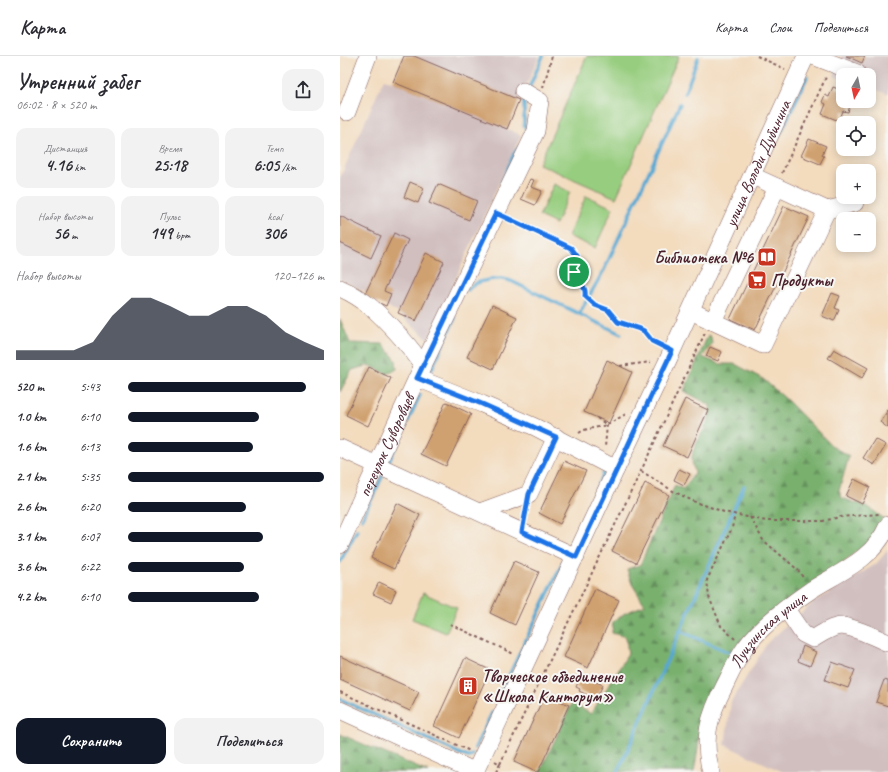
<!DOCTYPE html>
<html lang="ru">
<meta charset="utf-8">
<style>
:root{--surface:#fff;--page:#f2f2f3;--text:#2b2b33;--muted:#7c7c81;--line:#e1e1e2;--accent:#111827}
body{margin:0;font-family:Caveat,sans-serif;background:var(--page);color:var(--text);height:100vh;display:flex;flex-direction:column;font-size:15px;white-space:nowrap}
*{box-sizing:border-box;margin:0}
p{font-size:13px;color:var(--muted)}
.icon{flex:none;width:22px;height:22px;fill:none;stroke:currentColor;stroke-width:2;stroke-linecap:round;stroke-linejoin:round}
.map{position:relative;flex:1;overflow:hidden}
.sheet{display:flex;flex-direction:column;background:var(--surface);width:340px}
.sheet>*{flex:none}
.needle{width:26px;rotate:189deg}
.fabs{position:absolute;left:496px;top:12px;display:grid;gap:8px}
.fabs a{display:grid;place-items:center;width:40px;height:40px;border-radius:8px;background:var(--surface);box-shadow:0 2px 10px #0003;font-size:20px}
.pin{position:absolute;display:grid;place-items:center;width:34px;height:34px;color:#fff;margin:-17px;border:2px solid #fff;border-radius:50%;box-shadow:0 1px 4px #0007}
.round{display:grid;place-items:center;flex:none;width:42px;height:42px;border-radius:12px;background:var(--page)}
.headline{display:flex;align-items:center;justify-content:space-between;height:68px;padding:0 16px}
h1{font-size:22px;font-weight:700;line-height:30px}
.figures{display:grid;grid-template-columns:repeat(3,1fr);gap:6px;height:68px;padding:4px 16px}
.figures div{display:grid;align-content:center;border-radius:10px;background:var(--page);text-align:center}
.figures b{font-size:17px;font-weight:700}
.figures small{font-size:11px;font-weight:400}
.figures p{font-size:11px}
.chart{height:112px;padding:8px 16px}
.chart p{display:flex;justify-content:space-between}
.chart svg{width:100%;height:72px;margin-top:4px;fill:var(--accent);opacity:.7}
.primary-button{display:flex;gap:8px;margin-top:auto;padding:8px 16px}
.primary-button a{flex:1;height:46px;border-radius:12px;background:var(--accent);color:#fff;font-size:16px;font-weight:700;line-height:46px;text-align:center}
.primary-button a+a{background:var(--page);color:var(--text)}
ul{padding:0 16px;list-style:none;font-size:13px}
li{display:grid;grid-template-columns:64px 48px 1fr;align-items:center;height:30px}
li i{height:10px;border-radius:5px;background:var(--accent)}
header{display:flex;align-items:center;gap:24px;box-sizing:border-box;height:56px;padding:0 20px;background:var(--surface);border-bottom:1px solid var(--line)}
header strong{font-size:19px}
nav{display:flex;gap:22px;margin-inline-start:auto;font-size:14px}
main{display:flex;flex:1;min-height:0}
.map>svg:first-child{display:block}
</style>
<header>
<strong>Карта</strong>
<nav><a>Карта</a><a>Слои</a><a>Поделиться</a></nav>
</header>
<main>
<section class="sheet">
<div class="headline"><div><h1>Утренний забег</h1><p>06:02 · 8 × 520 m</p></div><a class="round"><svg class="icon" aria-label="share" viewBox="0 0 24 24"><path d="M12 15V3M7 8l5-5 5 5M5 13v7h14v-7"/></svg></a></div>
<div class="figures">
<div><p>Дистанция</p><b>4.16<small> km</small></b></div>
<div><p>Время</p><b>25:18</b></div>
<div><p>Темп</p><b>6:05<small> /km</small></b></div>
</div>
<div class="figures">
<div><p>Набор высоты</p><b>56<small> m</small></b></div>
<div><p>Пульс</p><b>149<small> bpm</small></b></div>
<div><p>kcal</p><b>306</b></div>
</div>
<div class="chart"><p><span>Набор высоты</span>120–126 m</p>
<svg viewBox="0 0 160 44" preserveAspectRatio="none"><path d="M0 44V38L10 38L20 38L30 38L40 33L50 17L60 6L70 6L80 11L90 17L100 17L110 11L120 11L130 17L140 27L150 33L160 38V44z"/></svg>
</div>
<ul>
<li><b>520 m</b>5:43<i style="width:91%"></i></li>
<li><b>1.0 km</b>6:10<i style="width:67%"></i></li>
<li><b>1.6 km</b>6:13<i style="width:64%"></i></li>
<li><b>2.1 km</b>5:35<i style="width:100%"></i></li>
<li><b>2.6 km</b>6:20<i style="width:60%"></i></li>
<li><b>3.1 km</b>6:07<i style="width:69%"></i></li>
<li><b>3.6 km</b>6:22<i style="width:59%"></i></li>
<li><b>4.2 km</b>6:10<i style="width:67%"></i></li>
</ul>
<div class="primary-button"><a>Сохранить</a><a>Поделиться</a></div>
</section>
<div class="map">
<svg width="548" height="716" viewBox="0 0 548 716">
<defs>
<pattern id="forest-firs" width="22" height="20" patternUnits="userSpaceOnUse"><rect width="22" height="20" fill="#79b06e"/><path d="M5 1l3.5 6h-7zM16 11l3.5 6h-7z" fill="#658f5b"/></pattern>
</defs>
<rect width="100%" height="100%" fill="#f6f6f2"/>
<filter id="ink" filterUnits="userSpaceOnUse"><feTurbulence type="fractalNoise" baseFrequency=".025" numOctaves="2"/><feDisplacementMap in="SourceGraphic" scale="8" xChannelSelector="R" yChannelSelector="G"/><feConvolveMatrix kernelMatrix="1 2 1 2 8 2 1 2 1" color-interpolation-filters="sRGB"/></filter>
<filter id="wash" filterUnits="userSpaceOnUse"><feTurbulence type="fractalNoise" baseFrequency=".012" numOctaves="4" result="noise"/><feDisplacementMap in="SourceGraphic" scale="16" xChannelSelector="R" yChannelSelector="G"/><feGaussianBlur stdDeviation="0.9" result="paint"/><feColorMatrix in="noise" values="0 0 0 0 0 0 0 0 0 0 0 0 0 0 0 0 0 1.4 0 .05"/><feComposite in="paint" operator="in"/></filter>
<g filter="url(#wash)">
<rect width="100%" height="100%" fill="#f3dbbe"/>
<path fill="#d1bfbf" d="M64 0H199L167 73 181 79 88 283 58 257 26 236 0 223V122L44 23 53 26Z
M502 0H548V38L529 31V19H503V23L494 20Z
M548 494V716H443L385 689 391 646 428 586 474 546 536 508Z"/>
<path fill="url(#forest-firs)" stroke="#62684c" d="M0 263 10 287 43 288 56 304 57 313 47 318 29 309 12 314 0 336Z
M368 279 371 281 372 288 362 301 380 308H395L423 323 447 344 493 391 509 400 499 435 502 442 528 451 546 464 533 483 411 578 371 646 359 685 354 716H200L232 647 251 658 288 598 286 581 272 577 273 566 285 557 305 549 292 528 287 513 300 509 335 429 343 433 355 417C354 413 352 408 352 404 352 385 373 369 370 349L344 335Z
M0 678 88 716H0Z"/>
<path fill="#97cd7f" stroke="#707655" d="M247 0H339L276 142 199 108Z
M214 128 230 136 216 168 199 160Z
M246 140 273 152 255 192 228 180Z
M83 537 117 552 106 577 72 563Z"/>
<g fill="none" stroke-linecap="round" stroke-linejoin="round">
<path stroke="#57a8d2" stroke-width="3.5" d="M189 32 203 0
M345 37 358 2
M184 45V68L187 74 186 77
M441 76 467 21
M162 127 174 98 180 90
M128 234C133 226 149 223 158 223 162 222 167 224 171 225L281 278
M239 258 264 214 340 48
M89 319 115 262
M68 365 80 339
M49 405 66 369
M22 463 43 419
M231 488 264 417
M0 506 17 474
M340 575 391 597
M0 643 125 700 129 701 132 699
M156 647 224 504
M135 692 152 657
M278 716 404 430"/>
</g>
<g id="blocks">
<path fill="#d0a16f" d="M64 0H74L179 44 167 73 53 26Z
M506 0H525L522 7Z
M493 31 503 35V45H507L506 48 510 50 508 56 503 55 499 65 482 58 486 48 482 46 485 39 489 41Z
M469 83 486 90 482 99 484 100 480 108 461 100Z
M190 123 194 124 191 131 202 135 195 149 181 143Z
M70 126 84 132 78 147 64 141Z
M98 128 137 145 129 164 89 147Z
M444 150 469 161 415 274 390 263Z
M504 152 512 156 509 163 500 162Z
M0 160 41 180 31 202 0 187Z
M54 177 68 184 44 235 51 238 46 250 24 240Z
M86 197 104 206 76 265 58 257Z
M492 237 500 240 495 252 499 254 494 265 482 260Z
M152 249 177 261 153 313 127 301Z
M370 291 382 296 378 305 366 300Z
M494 293 528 312 522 322 488 302Z
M267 304 292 316 269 367 244 356Z
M29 311 51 322 28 370 6 359Z
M345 343 368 354 347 401 323 390Z
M106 346 131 358 106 410 81 398Z
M548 354V372L540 366Z
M535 383 546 389 534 409 523 402Z
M224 405 246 415 220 468 199 457Z
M339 413 350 418 344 429 334 424Z
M514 423 530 431 522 448 506 440Z
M305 427 329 439 296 507 272 495Z
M57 447 80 459 54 513 31 502Z
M174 505 199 516 175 569 150 557Z
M39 526 56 534 51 546 33 538Z
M255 533 279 544 248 612 224 601Z
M463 590 476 596 470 610 458 605Z
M0 600 79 636 70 655 0 623Z
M125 602 150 614 119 682 94 670Z
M492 606 515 614 508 632 485 624Z
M241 619 263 629 256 643 239 635 240 633 236 631Z
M544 624 548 625V650L536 646Z
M205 638 229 649 198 716H196L174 706Z"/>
</g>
</g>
<g filter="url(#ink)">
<use href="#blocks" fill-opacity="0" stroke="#85615e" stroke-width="1"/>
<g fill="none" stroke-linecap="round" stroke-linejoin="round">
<defs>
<g id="minor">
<path d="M473 0 517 17"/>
<path d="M7 56 28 0"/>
<path d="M487 154 515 147"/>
<path d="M0 232C25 243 40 258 58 278 67 288 76 298 83 310"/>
<path d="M351 255 423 289 487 154 413 120"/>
<path d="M371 265 374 263 437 131"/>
<path d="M77 322 142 348 195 371 276 413"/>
<path d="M0 392 236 501"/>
<path d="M140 456 189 438 216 381"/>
<path id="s1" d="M0 489 77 322 196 75 200 45 183 35"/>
<path d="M446 553 463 578 473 583C481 578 492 570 502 570 518 572 534 581 548 587"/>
<path d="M0 654 136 716"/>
<path id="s2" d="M135 716 276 413 328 304 466 0"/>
<path id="s3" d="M371 716C362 682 369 660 385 629 391 617 397 603 405 592 421 570 449 549 471 534 501 515 533 504 548 469"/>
</g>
</defs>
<use href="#minor" stroke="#85615e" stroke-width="18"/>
<path stroke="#85615e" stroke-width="2" stroke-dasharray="3 3" stroke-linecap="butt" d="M417 0 445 13
M203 32 212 0
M442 117 486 21
M170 163 231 192 237 200C236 206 232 215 235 220 239 227 246 230 245 239L255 249 268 254 278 266 300 273 304 275 312 285 320 289
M280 310 311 306
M257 362 267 369 265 391
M239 377 244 374 267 369 286 358
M301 415 333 435 353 445 384 456 426 465H483L500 461 539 458
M410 461 423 484 458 514 464 523
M110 568 174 598
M395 583 381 570 369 541 367 524 392 472 395 458
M0 636 130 695
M155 705 160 708 156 716
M160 708 301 415 365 277"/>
<use href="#minor" stroke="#fff" stroke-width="17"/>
</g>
</g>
<g fill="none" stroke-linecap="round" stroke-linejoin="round" filter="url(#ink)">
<defs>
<path id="route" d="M156 157 231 192 237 200C236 206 233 211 234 217 234 225 247 227 245 240L255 249 268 254 278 266 300 273 304 275 312 285 332 295 236 501 182 476 189 438 216 381 142 348 77 322Z"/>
</defs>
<use href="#route" stroke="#fff" stroke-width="8"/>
<use href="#route" stroke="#1a73e8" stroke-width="5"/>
</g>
<defs>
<symbol id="library-square" viewBox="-11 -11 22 22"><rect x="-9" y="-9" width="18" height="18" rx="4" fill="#c8321e" stroke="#f6f6f2"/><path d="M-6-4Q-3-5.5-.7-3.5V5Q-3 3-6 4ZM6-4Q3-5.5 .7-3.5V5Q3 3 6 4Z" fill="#fff"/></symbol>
<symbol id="supermarket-square" viewBox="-11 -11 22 22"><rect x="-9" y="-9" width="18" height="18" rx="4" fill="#c8321e" stroke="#f6f6f2"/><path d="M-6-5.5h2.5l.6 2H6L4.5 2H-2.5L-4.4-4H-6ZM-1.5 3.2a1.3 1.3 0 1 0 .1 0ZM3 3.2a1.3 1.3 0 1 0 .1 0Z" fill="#fff"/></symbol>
<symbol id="building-square" viewBox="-11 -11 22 22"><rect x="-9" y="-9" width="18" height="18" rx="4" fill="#c8321e" stroke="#f6f6f2"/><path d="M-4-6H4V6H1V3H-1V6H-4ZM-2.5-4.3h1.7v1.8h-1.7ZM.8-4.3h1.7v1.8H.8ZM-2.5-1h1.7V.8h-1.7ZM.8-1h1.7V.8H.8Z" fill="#fff"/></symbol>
</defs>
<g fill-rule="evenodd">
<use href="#library-square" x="416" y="190" width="22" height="22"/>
<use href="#supermarket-square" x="406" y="213" width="22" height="22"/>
<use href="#building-square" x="117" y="619" width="22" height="22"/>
</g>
<g text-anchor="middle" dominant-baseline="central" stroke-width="4" stroke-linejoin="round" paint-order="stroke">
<g font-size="17" fill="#4a1f2b" stroke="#f6f6f2">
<text stroke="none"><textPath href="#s2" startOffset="671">улица Володи Дубинина</textPath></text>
<text stroke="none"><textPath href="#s1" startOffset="110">переулок Суворовцев</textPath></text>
<text stroke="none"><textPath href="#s3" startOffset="162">Луизинская улица</textPath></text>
</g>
<g font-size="17" font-weight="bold" fill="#4a1f2b" stroke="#f6f6f2" text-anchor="start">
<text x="413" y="201" text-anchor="end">Библиотека №6</text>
<text x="431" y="224">Продукты</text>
<text x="142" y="620">Творческое объединение<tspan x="142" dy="20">«Школа Канторум»</tspan></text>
</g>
</g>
</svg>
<div class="fabs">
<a><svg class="needle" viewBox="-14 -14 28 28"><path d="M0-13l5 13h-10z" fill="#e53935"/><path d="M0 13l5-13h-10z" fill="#7c7c81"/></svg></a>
<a><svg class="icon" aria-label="locate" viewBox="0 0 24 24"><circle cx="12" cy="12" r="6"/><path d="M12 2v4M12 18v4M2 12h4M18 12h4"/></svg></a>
<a>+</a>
<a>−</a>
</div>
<div class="pin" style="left:234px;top:216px;background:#1e9e55"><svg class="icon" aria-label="arrive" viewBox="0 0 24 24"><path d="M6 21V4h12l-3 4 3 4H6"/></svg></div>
</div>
</main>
